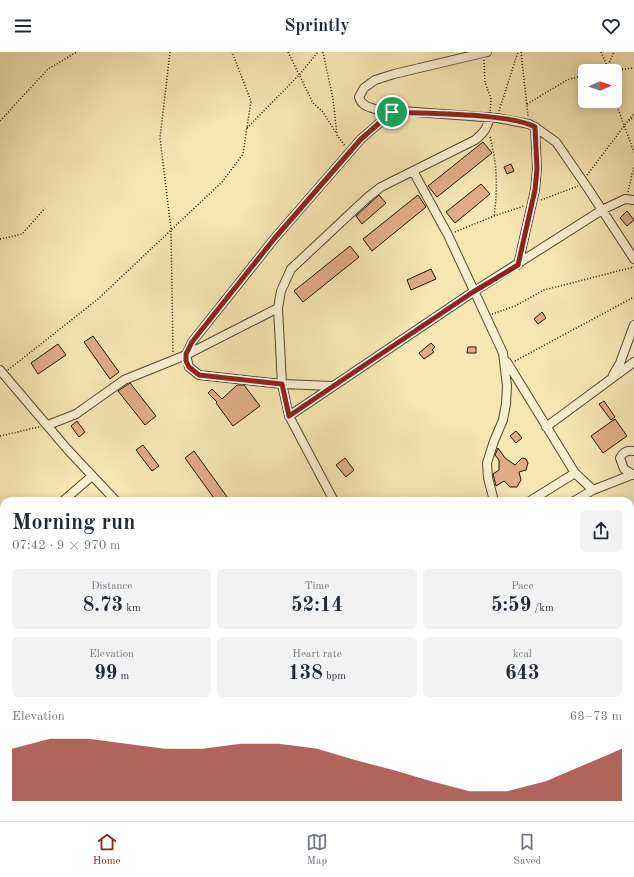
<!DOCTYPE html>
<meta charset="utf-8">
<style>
:root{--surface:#fff;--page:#f2f2f3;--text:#1f2937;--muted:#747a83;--line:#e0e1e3;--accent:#8f2418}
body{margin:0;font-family:"Old Standard TT",serif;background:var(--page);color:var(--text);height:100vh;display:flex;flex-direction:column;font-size:15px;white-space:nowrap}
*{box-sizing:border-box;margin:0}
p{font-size:13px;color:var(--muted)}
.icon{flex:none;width:22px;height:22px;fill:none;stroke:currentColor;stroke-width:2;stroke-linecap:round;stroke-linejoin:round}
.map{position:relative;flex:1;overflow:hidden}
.panel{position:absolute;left:0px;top:445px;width:634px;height:324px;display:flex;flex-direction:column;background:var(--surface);border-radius:12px 12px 0 0;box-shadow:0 2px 10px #0003}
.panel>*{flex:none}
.needle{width:26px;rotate:88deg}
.controls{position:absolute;left:578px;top:12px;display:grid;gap:8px}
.controls a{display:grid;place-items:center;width:44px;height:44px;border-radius:6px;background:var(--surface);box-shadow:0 2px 10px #0003;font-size:20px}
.pin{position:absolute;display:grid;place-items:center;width:34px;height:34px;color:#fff;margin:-17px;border:2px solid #fff;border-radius:50%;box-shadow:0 1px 4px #0007}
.round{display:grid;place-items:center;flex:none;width:42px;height:42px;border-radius:6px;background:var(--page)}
.overview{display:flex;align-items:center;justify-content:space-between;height:68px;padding:0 12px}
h1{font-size:22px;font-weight:700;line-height:30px}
.metrics{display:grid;grid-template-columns:repeat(3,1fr);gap:6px;height:68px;padding:4px 12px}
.metrics div{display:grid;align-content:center;border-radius:6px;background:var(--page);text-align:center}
.metrics b{font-size:20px;font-weight:700}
.metrics small{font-size:11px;font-weight:400}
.metrics p{font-size:11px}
.chart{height:112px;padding:8px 12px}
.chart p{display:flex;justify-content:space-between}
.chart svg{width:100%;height:72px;margin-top:4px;fill:var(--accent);opacity:.7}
header{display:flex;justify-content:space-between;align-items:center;height:52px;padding:0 12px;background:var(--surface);font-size:18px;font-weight:700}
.menu{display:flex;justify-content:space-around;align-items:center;height:56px;border-top:1px solid var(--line);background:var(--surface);font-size:11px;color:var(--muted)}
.menu a{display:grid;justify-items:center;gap:2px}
.menu .on{color:var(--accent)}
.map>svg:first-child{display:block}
</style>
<header><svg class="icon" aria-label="menu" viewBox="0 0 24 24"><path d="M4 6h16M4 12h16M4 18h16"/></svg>Sprintly<svg class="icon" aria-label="heart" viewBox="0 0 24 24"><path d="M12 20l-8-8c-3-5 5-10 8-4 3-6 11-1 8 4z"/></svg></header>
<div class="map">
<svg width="634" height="769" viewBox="0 0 634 769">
<rect width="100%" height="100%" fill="#f5e6b4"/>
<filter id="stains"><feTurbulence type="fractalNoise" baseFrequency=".005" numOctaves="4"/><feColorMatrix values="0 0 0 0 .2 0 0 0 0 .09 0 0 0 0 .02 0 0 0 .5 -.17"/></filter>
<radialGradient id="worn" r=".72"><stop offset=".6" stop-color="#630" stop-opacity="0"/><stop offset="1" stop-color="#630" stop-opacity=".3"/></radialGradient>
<path fill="#dead86" stroke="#221206" d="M483 90 492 101 437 145 428 134Z
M511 112 514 119 507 122 504 115Z
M481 132 490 142 455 171 446 160Z
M379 143 386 151 362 172 356 164Z
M418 143 426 155 372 199 363 187Z
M627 159 634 168 627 174 620 166Z
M350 194 359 205 303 250 294 239Z
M431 217 436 227 411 238 407 228Z
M542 260 546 266 538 272 534 267Z
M93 284 119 320 110 327 84 290Z
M431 291 435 295 432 298 434 300 424 307 419 301Z
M58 292 66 303 38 322 31 311Z
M468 295H476V301H467Z
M130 331 156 364 145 373 118 339Z
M237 333H244L260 354 233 374 216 351 217 350 208 341 212 337 222 347Z
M604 349 615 365 611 368 599 352Z
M615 367 627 384 603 401 591 384Z
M77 369 85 380 79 385 71 374Z
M516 379 522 386 516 391 510 384Z
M143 393 159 414 152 419 136 398Z
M498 396 505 406 515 413 522 406 526 407 528 411 526 418 519 420 521 428 517 435H510L504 429 496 434 493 422 499 418V408L495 403Z
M194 399 230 449H216L185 406Z
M345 406 354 418 346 425 336 413Z"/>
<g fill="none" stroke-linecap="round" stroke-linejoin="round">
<defs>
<path id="street" d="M487 0 394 22 375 28 364 36 359 45C361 53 368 55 375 57L497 66 529 72 535 75 537 117 535 138 518 213
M535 75 556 90 587 135 634 207
M413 119 448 183 503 301 507 334 506 352 503 368 494 389 487 411 488 426 494 449
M507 310 575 421 593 438
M0 318 68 398 116 449
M613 323 620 311 634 273
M333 334 282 332 199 323 189 315 186 303 192 290 274 187 361 87 392 60
M289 364 282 332 278 256 281 239 291 217 368 145 381 135 475 88C484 81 487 76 490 65
M48 373 76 362 124 328 186 303 278 256
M546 375 634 310
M634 399C627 398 623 400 620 406L624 417 634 423
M63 449 92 424
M334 449 289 364 473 240 602 158 625 147 634 148
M530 449 575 421
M574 449 593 438 634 422
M0 505 4 502
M0 590 4 588
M0 614 4 621
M0 660 4 658"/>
<path id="secondary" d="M630 591 634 589
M397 769 402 765"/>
</defs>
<use href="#street" stroke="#574732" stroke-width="10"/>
<use href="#secondary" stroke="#221206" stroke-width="14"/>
<path stroke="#221206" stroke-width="1.5" stroke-dasharray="1 2" stroke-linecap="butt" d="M170 0 160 86 171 177 173 301
M288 0 313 51 323 60 336 81
M323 0 333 47 337 83 345 94
M521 0 528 64
M601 0 608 16
M484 8 485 30 491 47 490 59
M604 19 634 16
M609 19V11L614 0
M615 49 634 100
M527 52 567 28 585 23
M499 59 518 0
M0 69 48 17 77 0
M629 69 634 65
M247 76 300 22 318 0
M490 85C497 110 498 137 494 164
M587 123 634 61
M628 140 634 114
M541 148 578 134
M455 180 494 164 524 154
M0 187 22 182 45 156
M492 262 515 254 544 238 634 215
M515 309 634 245
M8 318 98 247 222 130 243 102 251 49 232 0
M0 384 39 375
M630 534 634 531
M630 626 634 624
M575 765 583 769
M415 769 420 765"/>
<use href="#street" stroke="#f8efce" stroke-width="8"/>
<use href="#secondary" stroke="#f8efce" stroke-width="12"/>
</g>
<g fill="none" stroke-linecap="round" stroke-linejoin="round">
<defs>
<path id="route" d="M392 60C424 62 511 61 535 75L537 117 535 138 518 213 473 240 289 364 282 332 199 323 189 315 186 309V302L192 290 274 187 361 87Z"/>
</defs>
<use href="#route" stroke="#fff" stroke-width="8"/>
<use href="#route" stroke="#8f2418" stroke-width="5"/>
</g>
<rect width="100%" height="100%" filter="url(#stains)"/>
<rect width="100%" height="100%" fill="url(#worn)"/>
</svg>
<div class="controls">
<a><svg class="needle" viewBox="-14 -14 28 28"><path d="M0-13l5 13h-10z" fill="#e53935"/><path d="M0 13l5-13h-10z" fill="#747a83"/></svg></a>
</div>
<div class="pin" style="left:392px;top:60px;background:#1e9e55"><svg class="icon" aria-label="arrive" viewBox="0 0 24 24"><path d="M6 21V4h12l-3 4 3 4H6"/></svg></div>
<section class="panel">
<div class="overview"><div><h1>Morning run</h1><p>07:42 · 9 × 970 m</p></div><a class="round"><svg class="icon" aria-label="share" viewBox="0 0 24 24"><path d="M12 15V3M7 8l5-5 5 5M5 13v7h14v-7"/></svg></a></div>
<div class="metrics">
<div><p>Distance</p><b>8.73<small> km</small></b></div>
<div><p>Time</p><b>52:14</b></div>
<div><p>Pace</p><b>5:59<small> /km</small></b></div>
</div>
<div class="metrics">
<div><p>Elevation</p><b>99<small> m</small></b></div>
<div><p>Heart rate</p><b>138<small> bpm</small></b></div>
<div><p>kcal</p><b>643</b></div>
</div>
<div class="chart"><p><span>Elevation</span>63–73 m</p>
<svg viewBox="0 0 160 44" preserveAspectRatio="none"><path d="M0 44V12L10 6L20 6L30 9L40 12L50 12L60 9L70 9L80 12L90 19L100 25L110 32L120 38L130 38L140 32L150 22L160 12V44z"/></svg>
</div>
</section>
</div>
<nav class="menu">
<a class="on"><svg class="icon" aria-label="home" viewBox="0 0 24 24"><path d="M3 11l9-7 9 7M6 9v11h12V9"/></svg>Home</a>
<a><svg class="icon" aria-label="map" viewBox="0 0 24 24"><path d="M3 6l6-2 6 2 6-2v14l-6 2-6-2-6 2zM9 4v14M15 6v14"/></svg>Map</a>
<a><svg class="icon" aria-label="saved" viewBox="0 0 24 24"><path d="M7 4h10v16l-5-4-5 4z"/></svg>Saved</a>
</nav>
